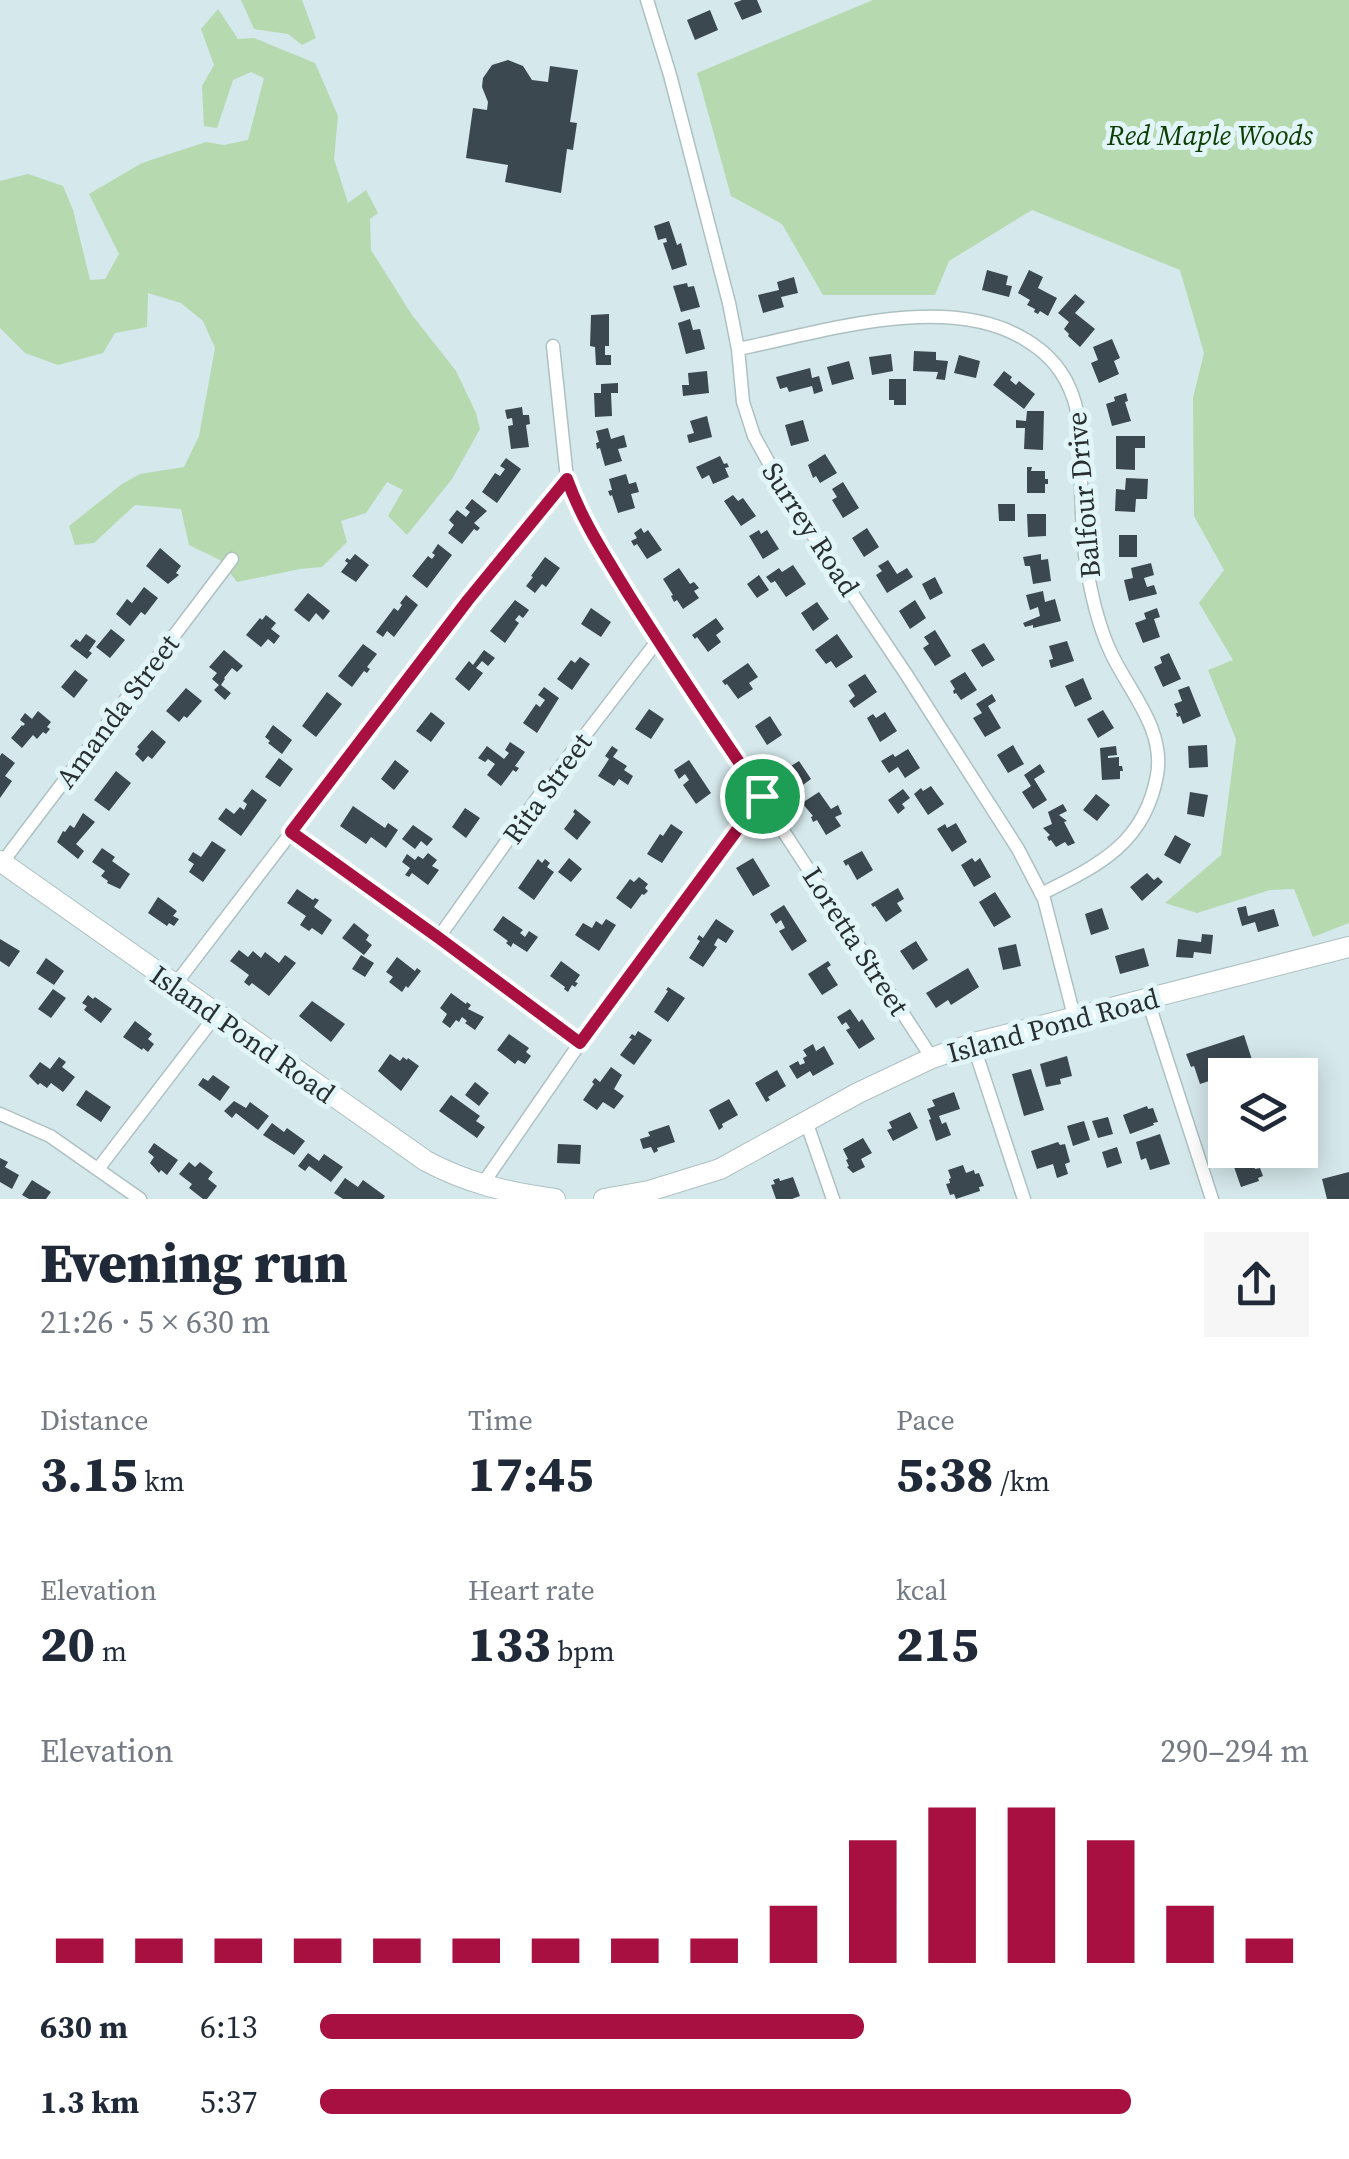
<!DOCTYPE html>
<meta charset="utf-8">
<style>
:root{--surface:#fff;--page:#f6f6f7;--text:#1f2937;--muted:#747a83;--accent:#a71040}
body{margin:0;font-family:"Source Serif 4",serif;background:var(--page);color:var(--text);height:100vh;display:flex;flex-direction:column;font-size:38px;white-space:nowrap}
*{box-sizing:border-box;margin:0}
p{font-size:32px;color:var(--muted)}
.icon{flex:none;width:55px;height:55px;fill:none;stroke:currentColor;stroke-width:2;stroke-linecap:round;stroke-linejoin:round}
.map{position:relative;height:1199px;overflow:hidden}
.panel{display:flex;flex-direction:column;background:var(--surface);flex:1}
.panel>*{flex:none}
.fabs{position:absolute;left:1208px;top:1058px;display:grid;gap:20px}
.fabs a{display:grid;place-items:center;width:110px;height:110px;border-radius:0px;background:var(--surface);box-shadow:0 5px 25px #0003;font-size:50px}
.pin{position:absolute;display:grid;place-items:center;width:85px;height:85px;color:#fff;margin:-42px;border:5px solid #fff;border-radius:50%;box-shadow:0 2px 10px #0007}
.round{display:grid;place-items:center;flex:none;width:105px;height:105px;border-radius:0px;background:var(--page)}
.summary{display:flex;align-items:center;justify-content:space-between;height:170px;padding:0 40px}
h1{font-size:55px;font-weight:800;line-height:75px}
.stats{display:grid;grid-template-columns:repeat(3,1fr);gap:15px;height:170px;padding:10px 40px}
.stats div{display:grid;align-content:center}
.stats b{font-size:50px;font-weight:800}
.stats small{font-size:28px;font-weight:400}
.stats p{font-size:28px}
.chart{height:280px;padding:20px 40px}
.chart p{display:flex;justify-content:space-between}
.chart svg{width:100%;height:180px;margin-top:10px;stroke:var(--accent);stroke-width:6}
ul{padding:0 40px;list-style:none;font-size:32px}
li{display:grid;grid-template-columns:160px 120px 1fr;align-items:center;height:75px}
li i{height:25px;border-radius:12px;background:var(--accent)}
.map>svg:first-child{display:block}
</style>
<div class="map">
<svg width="1349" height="1199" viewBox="0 0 1349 1199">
<rect width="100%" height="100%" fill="#d5e8eb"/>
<path fill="#b6d9b0" d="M241 0H302L316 38 302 45 288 34 254 29Z
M873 0H1349V923L1313 937 1294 889 1270 890 1197 913 1165 903 1221 855 1236 739 1208 670 1233 660 1199 603 1224 570 1194 516 1193 398 1204 353 1180 270 1032 210 949 261 935 295H823L782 224 731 196 697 73Z
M218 9 238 39 254 38 315 63 338 116 334 159 348 203 366 190 378 213 370 219 371 250 412 315 456 371 476 413 480 429 452 479 407 535 388 516 403 490 387 482 366 513 341 521 347 542 322 567 300 569 237 582 220 560 189 545 181 509 135 505 94 543 75 545 69 526 122 484 140 474 184 467 199 436 215 348 203 321 181 303 148 293 147 327 115 333 103 353 58 365 25 353 0 328V181L28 174 63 186 73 210 90 280 105 279 119 254 89 194 142 163 206 142 224 145 248 140 264 78 251 72 233 80 217 128 204 126 202 86 214 65 201 29Z"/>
<path fill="#3c4850" d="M742 0H757L762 12 742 20 734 3Z
M710 10 718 30 695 40 687 20Z
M508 60 523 66 532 80 548 82 550 66 578 70 570 122 577 123 573 150 567 149 561 193 505 182 508 165 466 158 473 108 487 110 488 102 482 87 483 78 492 65Z
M669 221 677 245 681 243 687 265 672 270 663 243 667 242 666 238 658 240 654 226Z
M987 270 1008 276 1006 285 1012 286 1009 297 982 290Z
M1029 270 1043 277 1038 288 1057 298 1048 316 1040 311 1038 314 1034 312 1035 309 1027 305 1030 300 1018 293Z
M794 277 798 293 781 297 784 307 763 313 758 295 779 290 777 282Z
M687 283 688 287 694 286 700 307 681 312 673 286Z
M1075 294 1085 302 1075 313 1095 329 1080 347 1068 336 1069 334 1064 329 1069 322 1058 313Z
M609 314V346H605V355H611V365H596L595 347 590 346 591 315Z
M690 319 693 330 700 329 705 349 686 354 678 323Z
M1112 339 1120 358 1114 361 1119 374 1099 383 1091 363 1098 360 1093 347Z
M914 351 936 352V360L948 361 945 380 936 379 938 372 913 371Z
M891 354 893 371 872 375 869 357Z
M959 355 980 361 976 378 954 373Z
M849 361 854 379 832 385 827 367Z
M810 368 812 378 819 376 823 391 814 394 812 386 789 392 787 387 780 389 776 377Z
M707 371 709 393 683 396 682 385H689L688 373Z
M1004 371 1012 377 1010 380 1016 385 1019 381 1035 394 1024 409 993 385Z
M889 379H906V405H894V400H889Z
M618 383V393H611L612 416 595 417 594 393H601V384Z
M1126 393 1128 401 1125 402 1131 421 1112 426 1106 404 1115 401 1114 397Z
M522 407 523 415H529L530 424 526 425 529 447 511 449 508 426 513 425 512 418 507 419 505 410Z
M1027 411H1044L1043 450 1024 449 1025 428H1016V420L1026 421Z
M707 416 712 437 689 443 687 435 694 433 690 421Z
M803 420 809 441 791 446 785 425Z
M608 428 611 439 624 435 627 447 618 449 622 461 605 466 600 448 597 449 596 443 599 442 596 431Z
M1116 436H1145V448H1135V470L1116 469Z
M825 454 837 473 820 483 816 476 813 478 808 465Z
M720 456 724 464 727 463 729 467 725 468 729 477 713 484 709 475 702 479 696 467Z
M506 458 521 469 497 503 482 492 495 473 500 476 505 469 500 466Z
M1027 467H1032L1031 471H1045V479H1048V484H1045V493H1027Z
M626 474 629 484 636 482 639 492 631 494 635 508 618 513 612 495 610 496 608 491 612 490 609 479Z
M1126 478 1148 479 1147 499H1136L1135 512 1115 511 1116 489 1125 490Z
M843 482 859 508 843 518 832 500 837 497 832 489Z
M733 495 738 501 743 498 756 516 741 526 724 501Z
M472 499 487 511 474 523 480 528 477 531 474 529 462 544 448 533 454 525 449 520 457 510 466 517 470 512 465 508Z
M998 504H1015V521H999Z
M1027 514H1046V536L1028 537Z
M641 528 644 533 648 530 662 550 647 559 637 544 634 546 631 541 637 538 634 533Z
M867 528 879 547 864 557 852 538Z
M759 530 761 534 767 530 779 549 763 559 749 536Z
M1119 535H1137V557H1119Z
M438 544 452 555 427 588 412 576 428 556 432 559 435 555 432 553Z
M160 548 181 566 176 573 179 575 168 584 146 566Z
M355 554 369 565 356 582 341 572 348 563 345 561 347 558 350 560Z
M1041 554V560L1048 559 1051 581 1033 584 1030 566H1025L1023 557Z
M545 557 560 568 546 587 542 584 535 593 526 586 533 577 531 576Z
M888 560 897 574 907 568 913 577 887 593 876 575 882 571 878 566Z
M1151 563 1154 575 1144 578 1147 587 1154 585 1157 594 1129 601 1124 580 1133 578 1131 568Z
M793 565 806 584 786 597 775 581 771 583 766 577 779 568 782 572Z
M679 568 690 584 694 582 699 588 694 591 699 598 683 609 677 600 674 602 671 596 673 595 663 579Z
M759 575 769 590 757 598 747 584Z
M935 577 943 593 930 600 922 584Z
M144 587 158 598 145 615 141 612 130 626 116 614 127 599 132 603Z
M1043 591 1045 602 1055 599 1061 621 1033 628V625L1025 627 1023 623 1040 616 1038 607 1030 610 1026 595Z
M308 593 330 611 323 620 316 613 309 622 294 610Z
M406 595 418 605 394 637 387 631 383 637 376 632 394 608 398 611 402 605 400 603Z
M515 600 529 610 523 618 519 615 515 620 519 623 505 643 490 631Z
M915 600 926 618 910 629 899 611Z
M817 602 829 619 813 631 801 613Z
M591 608 611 622 601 637 581 624Z
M1157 608 1160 617 1154 619 1160 637 1143 643 1135 623 1146 619 1144 613Z
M266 615 276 623 271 629 280 636 274 644 268 639 261 647 246 635 260 618 262 620Z
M716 618 724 629 716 635 721 642 708 652 697 637 695 639 692 635Z
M111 629 125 640 110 658 96 647Z
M935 630 951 656 935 666 923 648 929 644 924 637Z
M86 634 96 641 89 651 92 653 87 659 70 646 76 639 80 642Z
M837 634 853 657 836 668 831 661 826 664 815 650Z
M1067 641 1074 661 1051 668 1049 660 1053 659 1049 646Z
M984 643 995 660 982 667 971 650Z
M363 644 377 654 367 667 370 669 367 673 364 671 352 687 338 676Z
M224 650 243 666 237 672 232 668 224 678 225 679 221 685 231 693 225 700 214 690 219 685 212 679 217 673 209 667Z
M484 650 495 658 488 666 482 661 476 668 483 673 469 691 455 679 469 661 473 665Z
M1169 653 1181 679 1163 687 1154 667 1162 663 1160 657Z
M580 657 590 664 572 690 557 679 571 660 575 663Z
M748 663 758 677 749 683 753 689 738 699 727 684 725 685 722 681Z
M75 670 88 680 74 698 61 687Z
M965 672 977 690 961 700 956 693 954 694 953 691 955 689 950 681Z
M865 674 877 692 854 708 849 701 855 696 848 685Z
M1083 678 1092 699 1075 707 1065 686Z
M1189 686 1201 716 1183 724 1180 716 1177 717 1176 713H1178L1174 704 1182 701 1178 690Z
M544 687 559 698 537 733 523 723 536 704 540 707 545 700 538 695Z
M186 688 202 701 187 718 184 716 179 722 166 711Z
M327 692 342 704 316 737 302 726Z
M992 694 996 701 988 706 1001 728 985 737 973 718 982 713 976 704Z
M649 709 664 719 651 739 635 729Z
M1103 710 1114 728 1098 738 1087 719Z
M38 711 51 722 47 727 50 729 46 734 43 732 37 739 33 735 22 748 11 738 22 725 23 726 25 724 20 720 25 713 32 719Z
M431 712 445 723 431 742 416 731Z
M885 712 897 731 880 742 867 718 873 714 876 718Z
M770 716 782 735 767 745 755 726Z
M273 725 292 740 282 754 268 743 270 741 265 737Z
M152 730 166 742 152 759 148 756 143 762 135 754 139 749 137 747Z
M510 742 525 752 515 766 519 768 516 772 513 770 501 786 487 775 495 764 488 759 485 762 478 758 487 746 504 759 509 753 505 750Z
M1013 745 1024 764 1008 773 997 755Z
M1207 745 1208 767 1189 768 1188 746Z
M612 746 618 750 613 757 627 766 624 770 633 776 628 785 619 779 614 786 598 776 609 759 605 756Z
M1116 746 1117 755 1108 756V758L1119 757V766H1122L1123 771H1120V779L1102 780 1100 748Z
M908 749 920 768 905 778 898 767 889 773 881 761 893 754 895 757Z
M2 753 15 763 5 776 12 781 0 798V756Z
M279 758 293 769 280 787 265 777Z
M395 760 409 771 394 790 381 779Z
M689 760 711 793 696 804 683 785 689 780 685 774 679 779 674 770Z
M799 761 811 779 796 790 783 771Z
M1040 764 1045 772 1034 779 1047 800 1033 809 1022 792 1031 786 1024 775Z
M116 771 131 783 109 811 94 800Z
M931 786 944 804 928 815 914 794 921 788 923 791Z
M252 789 267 800 241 836 218 819 226 808 234 814 240 807 244 810 247 804 243 801Z
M903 789 910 798 902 804 905 808 898 814 888 800Z
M819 792 831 809 838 805 842 814 835 817 841 826 826 835 817 820 813 822 811 817 813 816 802 803Z
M1190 792 1208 795 1204 817 1187 814Z
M1096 794 1110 805 1097 821 1083 810Z
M1063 804 1067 811 1059 815 1067 821 1064 822 1075 843 1068 846 1065 842 1056 847 1051 840 1049 841 1047 837 1050 835 1043 828 1052 824 1048 812Z
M353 806 385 828 388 823 398 830 386 848 371 837 366 844 340 826Z
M465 808 480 818 466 838 452 827Z
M575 809 591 822 577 840 564 829 575 814 573 812Z
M83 813 95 822 76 844 84 851 78 859 57 842 63 831 65 832 70 825 74 828Z
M956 823 967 842 952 852 937 829 945 824 947 828Z
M671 824 683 832 662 863 647 854 660 834 663 836Z
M413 825 433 839 427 846 421 841 415 849 402 839Z
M1175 835 1191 844 1180 864 1164 855Z
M212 841 226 850 203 882 189 872 194 864 188 860 193 852 201 857Z
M102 848 115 857 112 861 130 874 120 889 107 883 108 881 101 876 105 871 92 862Z
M862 851 873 870 857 880 848 864 846 866 843 861Z
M428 853 437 860 432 866 439 870 428 885 412 873 409 877 405 875 410 868 402 862 407 854 415 860 418 856 423 859Z
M569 858 582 869 571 882 558 872Z
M753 858 770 886 753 896 736 868Z
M972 858 975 862 980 858 991 877 974 887 961 865Z
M538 859 542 863 545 859 550 863 547 867 554 872 534 900 518 888Z
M1147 873 1154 880 1158 877 1163 882 1142 901 1130 887Z
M639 877 648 884 645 888 648 891 644 895 642 894 631 909 616 898 630 879 634 882Z
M898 888 904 899 897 903 902 911 886 922 875 906 873 907 871 904Z
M297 889 313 900 315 898 319 900 314 907 332 920 322 935 312 928 309 931 300 925 306 916 287 903Z
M995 892 1011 917 994 927 979 902Z
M158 897 177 911 173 916 179 919 174 926 169 923 167 926 148 913Z
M784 905 807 941 792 951 779 931 785 928 781 920 776 924 770 914Z
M1246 906 1248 916 1274 909 1279 926 1258 932 1255 922 1242 926 1237 908Z
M1102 908 1109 929 1091 935 1085 914Z
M503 916 523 930 520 933 525 937 529 931 538 937 527 952 513 943 511 947 506 943 508 941 493 930Z
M606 919 616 925 599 951 575 935 583 923 592 928 596 921 602 925Z
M716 919 734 931 726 943 718 938 714 945 717 947 703 967 689 958 700 941 697 939 699 935 703 938Z
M354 923 369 935 366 940 372 945 364 955 342 938Z
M1202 934 1213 935 1211 954 1194 952 1193 958 1176 957 1178 939 1201 942Z
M0 939 20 951 9 967 0 961Z
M916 941 928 960 913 970 900 951Z
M1016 944 1021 966 1003 970 998 948Z
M1144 948 1149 966 1120 974 1115 956Z
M239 950 248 957 253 951 261 958 265 952 279 963 285 955 296 963 269 996 252 983 249 986 244 982 249 975 230 961Z
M361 955 374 963 365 977 352 969Z
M397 957 415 971 417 968 421 971 408 988 406 986 402 992 389 982 393 977 386 972Z
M46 958 64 971 54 985 36 973Z
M561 961 580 975 575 982 578 983 575 987 572 985 568 992 564 989 565 987 550 976Z
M828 961 831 965 827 968 838 985 822 995 808 974Z
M968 968 979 987 951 1005 948 1000 936 1008 926 993Z
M668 987 685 998 668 1022 654 1012 668 991 666 990Z
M53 989 66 998 51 1018 38 1009Z
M451 993 466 1004 467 1002 471 1005 468 1009 484 1017 475 1030 465 1023 467 1021 462 1017 459 1022 456 1020 450 1028 442 1022 447 1014 440 1008Z
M88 995 93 999 95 997 112 1009 101 1023 84 1010 87 1006 82 1003Z
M312 1001 345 1024 331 1042 299 1016Z
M850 1009 859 1022 862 1019 875 1039 859 1049 846 1030 850 1028 846 1022 842 1025 837 1017Z
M135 1021 152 1034 148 1039 154 1044 148 1052 143 1048 142 1050 123 1037Z
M638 1031 652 1040 634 1065 620 1055 632 1039 629 1038 632 1034 635 1036Z
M509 1034 529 1048 526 1052 531 1056 525 1064 518 1060 515 1064 497 1050Z
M1244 1035 1254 1066 1200 1084 1194 1066 1191 1067 1186 1054Z
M813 1044 816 1051 824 1046 834 1064 813 1076 810 1071 797 1079 789 1066 798 1061 800 1065 805 1063 803 1058 807 1056 803 1050Z
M390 1054 400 1061 403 1057 407 1060 408 1058 419 1066 401 1091 378 1071Z
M1067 1056 1072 1076 1060 1079 1061 1084 1046 1087 1040 1064Z
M59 1057 66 1062 62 1067 75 1077 63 1092 51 1083 47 1088 40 1083 38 1085 29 1076 40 1062 50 1069Z
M611 1067 622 1075 614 1089 624 1096 614 1109 603 1102 597 1110 583 1100 594 1084 592 1082 595 1078 600 1082Z
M1031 1069 1044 1110 1024 1116 1012 1074Z
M777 1070 786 1086 768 1097 770 1100 766 1102 755 1083Z
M213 1075 230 1087 220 1101 198 1085 203 1078 208 1081Z
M475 1082 489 1093 479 1106 465 1095Z
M86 1090 111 1107 101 1122 76 1105Z
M954 1092 960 1109 939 1116 942 1124 946 1122 951 1135 936 1141 929 1120 931 1119 927 1109 935 1106 932 1100Z
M451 1095 480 1116 476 1121 485 1127 477 1138 439 1111Z
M729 1099 738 1115 722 1124 723 1127 719 1130 709 1110Z
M234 1101 246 1108 250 1102 269 1116 258 1130 236 1113 232 1118 224 1111Z
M1147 1106 1148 1109 1153 1108 1158 1122 1153 1123 1154 1125 1130 1134 1123 1115Z
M910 1112 918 1128 893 1141 887 1130 892 1128 889 1122Z
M1108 1117 1113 1134 1098 1138 1092 1121Z
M1084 1121 1090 1140 1073 1146 1067 1126Z
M272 1123 284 1132 287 1128 305 1141 294 1155 263 1135Z
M669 1125 675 1142 657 1148 658 1151 654 1153 651 1147 643 1149 640 1139 650 1136 648 1132Z
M1160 1134 1170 1164 1150 1170 1146 1158 1141 1160 1136 1142Z
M863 1138 872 1153 861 1159 865 1167 853 1173 847 1167 849 1166 846 1160 848 1159 843 1149Z
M1058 1142 1060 1145 1065 1144 1070 1162 1065 1164 1068 1174 1057 1178 1053 1164 1037 1169 1031 1151Z
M154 1143 178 1160 167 1175 161 1170 159 1173 150 1163 154 1157 148 1152Z
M558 1144 581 1145 580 1164 557 1163Z
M1117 1147 1122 1163 1107 1168 1102 1152Z
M308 1153 319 1161 324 1154 343 1167 331 1182 309 1166 305 1171 298 1166Z
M1247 1157 1249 1162 1252 1161 1255 1169 1260 1168 1263 1176 1258 1178 1259 1181 1241 1187 1234 1167 1236 1166 1234 1161Z
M0 1158 8 1162 5 1167 19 1175 12 1189 0 1182Z
M189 1162 195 1167 200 1162 213 1172 208 1179 217 1186 207 1199H203L189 1188 192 1184 179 1174Z
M963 1165 966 1173 974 1170 975 1174 979 1173 984 1186 979 1187 980 1191 956 1199 954 1194 950 1195 946 1184 950 1183 949 1179 951 1178 948 1170Z
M1349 1172V1199H1327L1322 1179Z
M793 1177 800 1196 792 1199H776L771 1185 775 1184 773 1180 779 1178 780 1181Z
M345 1178 358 1187 363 1180 385 1196 383 1199H343L334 1193Z
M32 1180 51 1192 46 1199H29L22 1195Z"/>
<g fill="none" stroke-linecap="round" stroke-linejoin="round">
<defs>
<path id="minor" d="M647 0 670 75 729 303 738 349 743 402 754 436 790 501 906 674 1018 849 1044 899 1074 1016
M553 346 567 479 583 520 658 640 932 1058
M738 349C822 332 948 291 1026 340 1048 353 1065 373 1073 397 1080 416 1079 438 1080 457 1082 500 1081 544 1090 585 1095 610 1102 635 1113 657 1132 695 1165 731 1157 775 1145 844 1097 866 1041 894
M291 832 439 937 580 1043
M2 863 232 559
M439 937 546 786 658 640
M174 986 468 601 567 479
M1147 998 1212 1199
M973 1044 1024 1199
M0 1114 50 1136 140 1199
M806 1121 833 1199
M98 1169 216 1015
M482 1185 580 1043 762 797"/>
<path id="primary" d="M0 861 426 1161C467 1183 509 1193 555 1199
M604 1199 649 1191 720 1169 858 1093 932 1058 978 1042 1349 947"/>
</defs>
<use href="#minor" stroke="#adc0c2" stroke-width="15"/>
<use href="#primary" stroke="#adc0c2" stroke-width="22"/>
<use href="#minor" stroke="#fff" stroke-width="12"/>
<use href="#primary" stroke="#fff" stroke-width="20"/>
</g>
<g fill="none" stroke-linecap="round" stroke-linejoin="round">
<defs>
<path id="route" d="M567 479C582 521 606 557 629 595 672 663 717 730 762 796L580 1043 439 938 291 832 468 600Z"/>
</defs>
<use href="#route" stroke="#fff" stroke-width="20"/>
<use href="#route" stroke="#a71040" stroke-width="12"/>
</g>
<g text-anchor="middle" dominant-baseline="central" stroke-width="10" stroke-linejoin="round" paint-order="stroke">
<g font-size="28" font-style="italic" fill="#0e4006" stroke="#e2f5f8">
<text x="1210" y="135">Red Maple Woods</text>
</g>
<g font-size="28" fill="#282f30" stroke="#e2f5f8">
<text transform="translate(1083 495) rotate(-95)">Balfour Drive</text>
<text transform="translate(811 529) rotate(57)">Surrey Road</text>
<text transform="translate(117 711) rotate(-53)">Amanda Street</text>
<text transform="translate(547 788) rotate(-54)">Rita Street</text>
<text transform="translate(856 941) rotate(57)">Loretta Street</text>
<text transform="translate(1053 1025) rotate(-15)">Island Pond Road</text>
<text transform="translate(243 1034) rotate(35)">Island Pond Road</text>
</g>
</g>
</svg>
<div class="fabs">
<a><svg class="icon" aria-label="layers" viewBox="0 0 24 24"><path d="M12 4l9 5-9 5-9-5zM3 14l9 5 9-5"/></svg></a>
</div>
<div class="pin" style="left:762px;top:796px;background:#1e9e55"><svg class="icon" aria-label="arrive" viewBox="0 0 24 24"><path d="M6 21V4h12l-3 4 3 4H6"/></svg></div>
</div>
<section class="panel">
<div class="summary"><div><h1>Evening run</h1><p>21:26 · 5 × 630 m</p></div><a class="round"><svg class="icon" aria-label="share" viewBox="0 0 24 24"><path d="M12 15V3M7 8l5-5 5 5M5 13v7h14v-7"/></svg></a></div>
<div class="stats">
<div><p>Distance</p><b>3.15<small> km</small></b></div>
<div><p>Time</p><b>17:45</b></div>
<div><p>Pace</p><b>5:38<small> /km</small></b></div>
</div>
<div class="stats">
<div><p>Elevation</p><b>20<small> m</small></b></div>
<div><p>Heart rate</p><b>133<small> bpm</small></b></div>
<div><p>kcal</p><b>215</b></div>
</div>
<div class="chart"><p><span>Elevation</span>290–294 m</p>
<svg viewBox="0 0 160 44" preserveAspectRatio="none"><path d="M5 44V38M15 44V38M25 44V38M35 44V38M45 44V38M55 44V38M65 44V38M75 44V38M85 44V38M95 44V30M105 44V14M115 44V6M125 44V6M135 44V14M145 44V30M155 44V38"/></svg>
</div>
<ul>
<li><b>630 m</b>6:13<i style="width:55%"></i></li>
<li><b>1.3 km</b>5:37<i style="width:82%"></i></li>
</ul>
</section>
